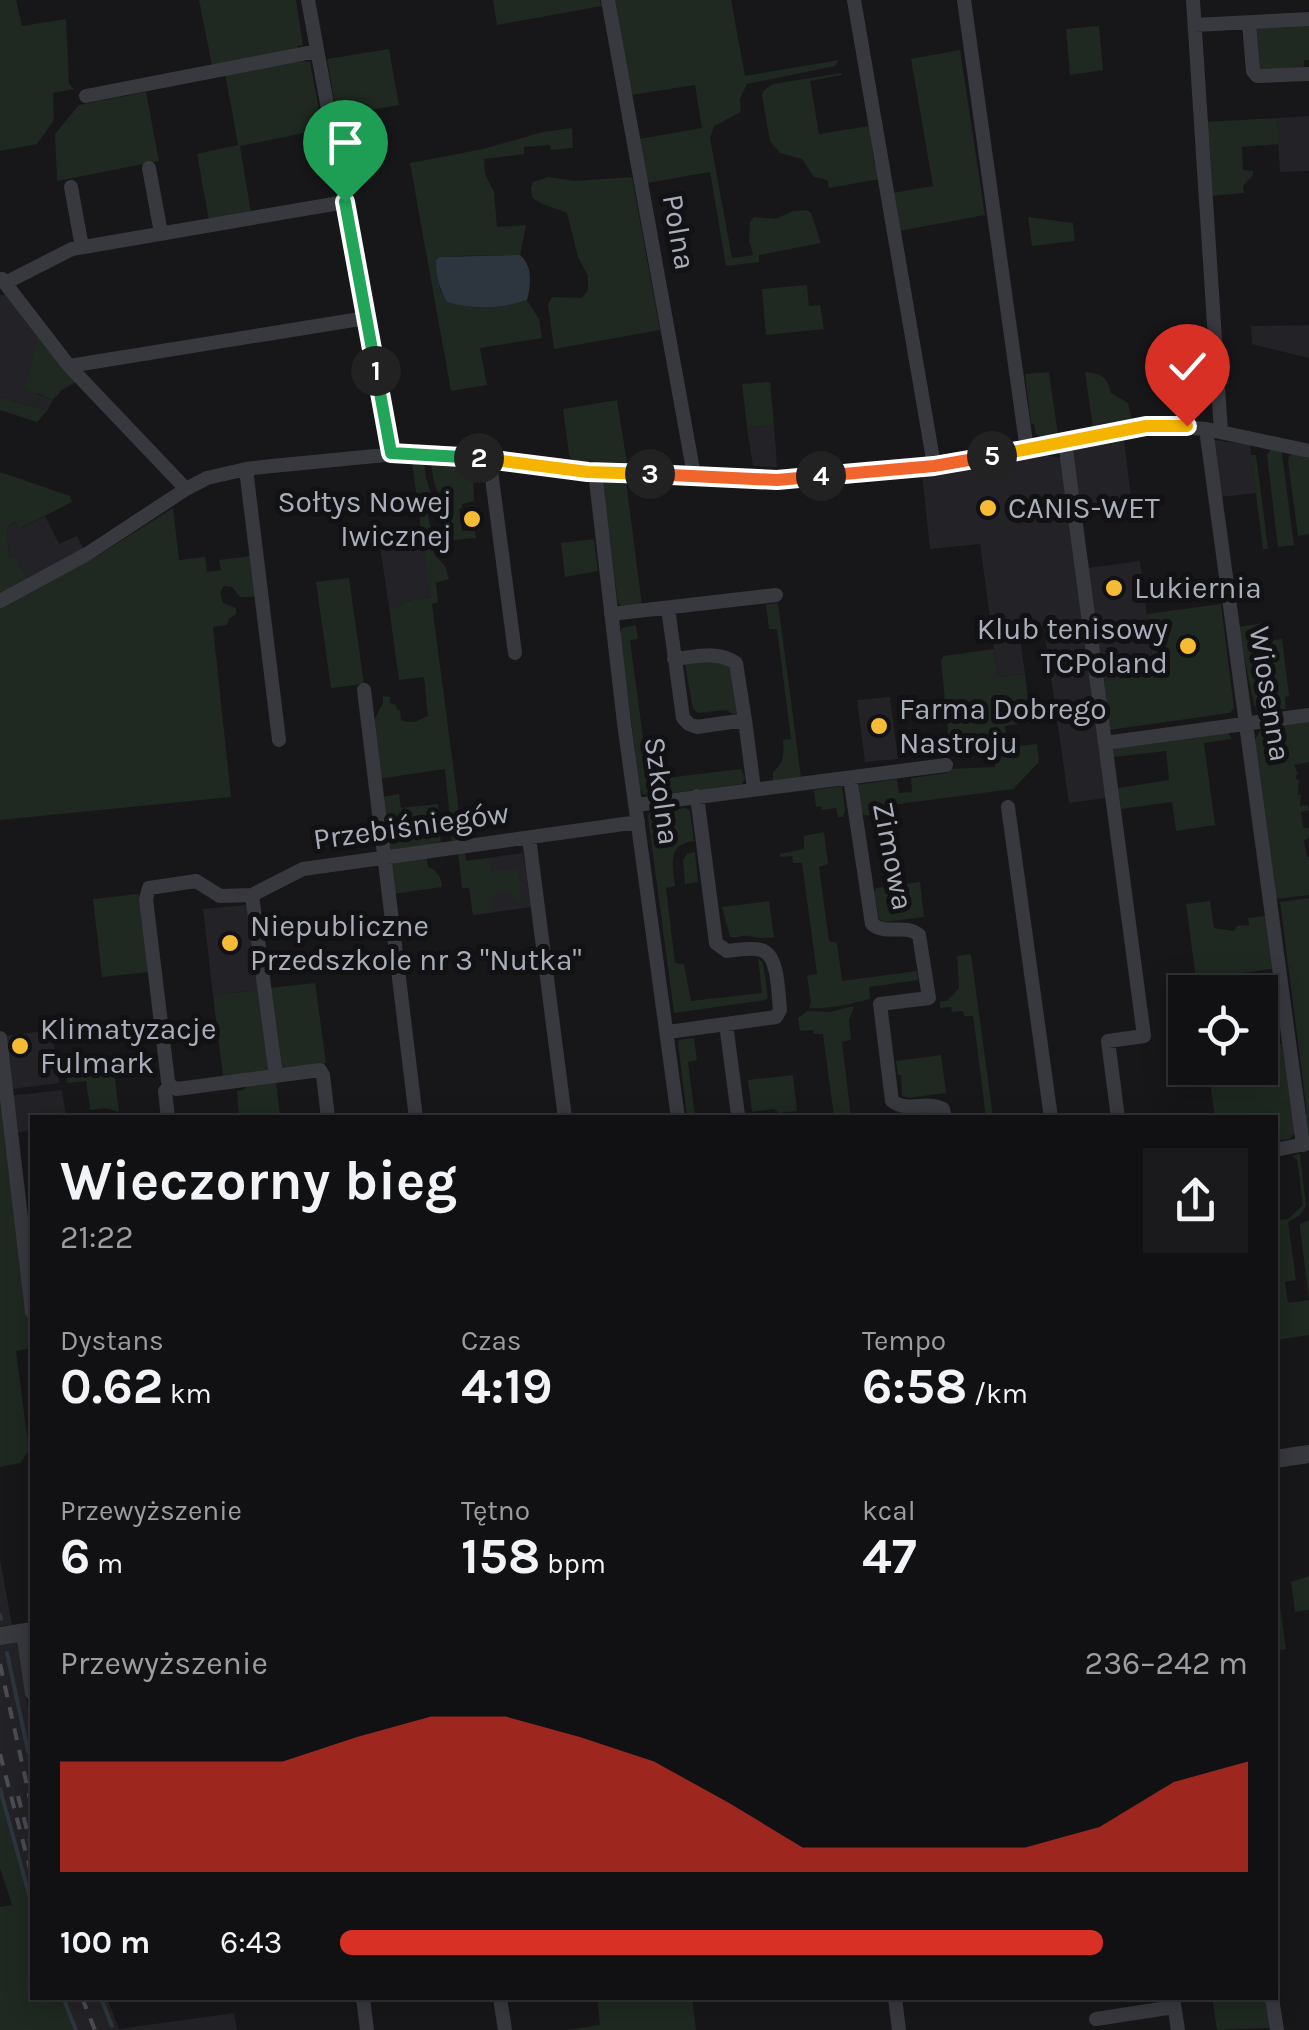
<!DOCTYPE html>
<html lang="pl">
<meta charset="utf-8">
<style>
:root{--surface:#111114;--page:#1a1a1d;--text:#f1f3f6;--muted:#9c9da0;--line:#303134;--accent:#d93025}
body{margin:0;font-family:Karla,sans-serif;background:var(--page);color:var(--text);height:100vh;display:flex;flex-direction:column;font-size:38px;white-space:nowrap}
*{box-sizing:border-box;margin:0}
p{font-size:32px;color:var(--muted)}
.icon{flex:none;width:55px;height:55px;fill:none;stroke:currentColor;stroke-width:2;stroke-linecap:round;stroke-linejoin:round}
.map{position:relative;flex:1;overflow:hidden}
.sheet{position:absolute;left:30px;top:1115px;width:1248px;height:885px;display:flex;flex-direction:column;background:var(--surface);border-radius:0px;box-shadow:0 5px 25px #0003,0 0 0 2px var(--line)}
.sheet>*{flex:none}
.tools{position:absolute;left:1168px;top:975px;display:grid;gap:20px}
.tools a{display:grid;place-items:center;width:110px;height:110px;border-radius:0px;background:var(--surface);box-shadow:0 5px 25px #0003,0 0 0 2px var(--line);font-size:50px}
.pin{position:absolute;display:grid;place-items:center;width:85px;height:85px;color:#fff;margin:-102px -42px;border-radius:50% 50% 50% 0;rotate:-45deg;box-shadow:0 0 10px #0007}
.pin .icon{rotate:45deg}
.km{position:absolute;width:50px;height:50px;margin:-25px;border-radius:50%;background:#222;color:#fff;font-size:28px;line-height:50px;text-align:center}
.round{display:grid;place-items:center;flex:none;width:105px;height:105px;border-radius:0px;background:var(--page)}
.overview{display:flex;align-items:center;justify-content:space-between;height:170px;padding:0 30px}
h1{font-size:55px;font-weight:700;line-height:75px}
.figures{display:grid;grid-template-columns:repeat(3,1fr);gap:15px;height:170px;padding:10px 30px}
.figures div{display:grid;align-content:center}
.figures b{font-size:50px;font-weight:700}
.figures small{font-size:28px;font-weight:400}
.figures p{font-size:28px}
.chart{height:280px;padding:20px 30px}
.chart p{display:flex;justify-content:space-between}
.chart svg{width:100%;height:180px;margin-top:10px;fill:var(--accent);opacity:.7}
ul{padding:0 30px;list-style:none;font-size:32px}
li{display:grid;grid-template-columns:160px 120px 1fr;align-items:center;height:75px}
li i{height:25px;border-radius:12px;background:var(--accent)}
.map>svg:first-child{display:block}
</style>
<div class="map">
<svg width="1309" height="2030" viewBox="0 0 1309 2030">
<rect width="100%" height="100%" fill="#17171a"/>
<path fill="#232327" d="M1309 116V171L1280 172 1277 118Z
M0 295H11L39 333 37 394 53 400 47 411 0 397Z
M1309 325V358L1252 344 1251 326Z
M774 425 777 467 753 466 747 427Z
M1114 440 1124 441 1132 504 1080 510 1072 449Z
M1214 440 1250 445 1256 493 1220 497Z
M1039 454 1062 458 1106 798 1069 803 1044 629 1032 621 1019 631 1025 674 998 677 980 544 930 549 922 474Z
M45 516 59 544 77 536 84 550 28 580 16 557 9 555 7 527 16 522 20 529Z
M379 539 396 542 423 539 430 597 406 601 399 607H389Z
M1140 561 1154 674 1103 681 1088 568Z
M890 697 898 759 865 762 857 700Z
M523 853 531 907 473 915 466 861Z
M248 905 259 990 213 995 203 909Z
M52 1030 59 1083 12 1089 5 1036Z
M62 1090 66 1117 32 1118V1129L15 1134 10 1096Z
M0 1560 12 1625 0 1626Z
M17 1642 21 1646 32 1747V1953L0 1868V1645Z
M51 1998H107L119 2029 234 2013 237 2030H64Z"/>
<path fill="#1f2821" d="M0 0H16L22 26 66 19 69 84 74 89 53 93 54 120 37 144 0 151Z
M199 0H296L303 45 298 46V48L212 65Z
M493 0H600L602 6 497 25Z
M615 0H731L745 76 839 60 835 66 747 84 740 99 741 112 714 126 710 138 732 258 753 255 749 240 750 222 754 217 775 219 793 211 807 210 811 213 821 243 759 255V262L726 266 710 172 647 183 639 139 702 128 695 85 631 95Z
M1309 24V60H1304V71H1259L1255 28Z
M1099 26 1103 70 1070 75 1066 29Z
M389 49 399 105 337 116 327 59Z
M960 50 985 215 899 231 893 193 933 186 911 59Z
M301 61 310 62 323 129 240 146 251 213 209 220 197 154 238 145 225 73Z
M841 73 842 75 810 81 819 134 869 126 874 162 876 164 880 179 829 188 827 180 814 177 802 159 780 153 770 141 762 95 764 90 773 84Z
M146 92 159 161 57 181 55 134 79 105Z
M1277 118 1279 144 1242 147 1243 170 1253 171V175L1243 186 1244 193 1210 196 1205 122Z
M572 128 573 148 551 150 550 145 524 147V154L484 159 485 174 494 192 497 227 526 225 520 255 454 256 436 260 440 290 447 302C473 310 501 309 527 300L539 319 542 338 480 348 487 385 451 391 410 163 483 149 543 132Z
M548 177 575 181 632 177 660 330 554 349 548 304 552 297 582 298 588 290V276L578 257 567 213C556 207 542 207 532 197L531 188 533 182Z
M1028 217 1073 223 1075 241 1032 246Z
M807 285 809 306 820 305 824 329 766 335 762 289Z
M39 333 78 381 62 390 53 400 25 388Z
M1049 372 1058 435 1043 438 1036 434 1034 424H1031L1025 374Z
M1085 372C1102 374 1107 376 1111 393L1128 403 1132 419 1100 424 1093 428Z
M770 382 774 425 747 427 742 384Z
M0 397 47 411 37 422 0 410Z
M617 400 627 463 574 461 569 455 563 409Z
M1271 449 1281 451 1282 454 1294 545 1278 547 1267 455Z
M1294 454 1309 458V534L1298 536 1288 461 1289 456Z
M1251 455H1256L1268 549H1263Z
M412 462H424L426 478 435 507 428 516 434 544V554L445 566 449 579 436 583 438 602 432 604 463 842H452L445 769 378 779 373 723 383 703V696L390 697V703L396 705 397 710H400L401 720C415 725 417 720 428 716L424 677 399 680 389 607H398L406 601 430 597Z
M432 462 462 463V467L473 468 474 501 462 504V508L459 509 462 531 475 530 476 538 445 541 443 539C441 527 443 516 441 504 438 490 430 477 432 462Z
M0 472 70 496 72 502 19 529 15 522 7 527 9 555 16 557 28 580 0 596Z
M604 481H626L642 606 622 607 618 603 602 485Z
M173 508 179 560 205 557 207 572 221 570 219 560 251 556 257 597H240L232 587 224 586 220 593 223 603 236 608V614L229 619 227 625 213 627 231 797 0 820V606L94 558Z
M594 539 598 571 565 577 561 543Z
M349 578 364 684 331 688 316 582Z
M778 603 801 777 773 781V772C784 763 784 754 783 740L791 739 777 629H769L766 604Z
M1221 604 1234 708 1230 713 1109 730 1103 681 1154 673 1147 614Z
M1263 623 1265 641 1282 639 1289 696 1285 697 1286 709 1263 712 1254 705 1238 627Z
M636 625 638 639 630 640 645 752H651L657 779 741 769 745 778 742 784 650 796 643 794 640 790 620 634 622 628Z
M994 649 998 677 1025 674 1031 722 1005 726 1008 747 1037 744 1039 762 1013 789 876 807V816L864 815 860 809 857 785 897 779 899 793 912 792 911 778 947 773V769L995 767 994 744 954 748V752H950L941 660 944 656Z
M719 659 733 665 741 713 733 714 726 710 698 713 693 709 685 664Z
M1309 721V762L1294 765 1298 774 1296 775V779L1299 780 1298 795H1301L1300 806 1308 805 1309 810 1301 812 1303 828H1309V838L1304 840 1307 857H1309V895L1276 899 1255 740 1262 727Z
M1228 732 1232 739 1204 743 1215 825 1176 831 1172 802 1121 809 1118 788 1169 780 1166 751 1114 757 1111 762 1112 747Z
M842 786 845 809 843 817H838L836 808 822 810 821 806 816 807 814 790Z
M399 794 401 808 438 804 441 844 391 852 381 797Z
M686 808 690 811 694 841C666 844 673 866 675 886L666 888 675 963 684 964 691 1001 762 993 758 958 763 963 768 998 765 1000 674 1013 648 817 649 813Z
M824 832 828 864 819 867 829 941 837 943 842 981 917 971 918 980 869 987 870 999C848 1004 833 1009 809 1008L811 1002 807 976 817 974 802 863H793L792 856 780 857V854L804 849V836Z
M465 852 466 861 489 858 492 871 518 868 522 900 514 901 513 893 505 892 494 895 495 901 490 903 491 908 496 912 473 915 469 888H462L458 853Z
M695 852 698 882 685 884 683 860 687 854Z
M427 858 428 867C437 870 442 878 442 887L393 894 389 864Z
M920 882 924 917 885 922 879 919 874 892 876 888Z
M138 894 140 897 150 972 102 977 93 899Z
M1309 898V1132L1305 1115 1307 1113 1280 902Z
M769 901 774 937C762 939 759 938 749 936 741 935 737 939 730 937L722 907Z
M1210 901 1214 928 1234 931 1237 926 1249 925 1248 918 1265 916 1272 969 1196 979 1186 904Z
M971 954 993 1117H986L973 1016H964L963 1011 952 1012 951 1007 940 1008V1002L948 1000 959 988 957 956Z
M315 983 326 1063 279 1069 269 988Z
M259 990 270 1071 223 1076 213 995Z
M849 1007H854L849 1020 851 1040 842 1042 851 1117H834L823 1034H814L813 1030 800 1031 798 1018 807 1011 830 1012Z
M694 1038 697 1060 688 1062 695 1117H687L678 1043 679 1040Z
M1282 1044 1295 1132 1290 1139 1275 1141V1118L1215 1117 1208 1068H1260V1046Z
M941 1055 946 1093 909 1098 902 1096 901 1075H898L896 1061Z
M112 1056 119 1112 106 1108 90 1110 86 1081 67 1083 66 1070H57L56 1062Z
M793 1075 797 1111 779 1113 774 1109 752 1112 748 1080Z
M276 1081 280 1117H239L237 1091 243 1090 249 1085Z
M0 1082 32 1348 16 1351 29 1451 20 1463 0 1467Z
M1300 1154 1306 1206 1300 1215 1288 1222 1296 1280 1285 1282 1288 1303 1309 1300 1300 1228V1224L1309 1220V1335L1275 1340V1221L1288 1219 1303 1205 1297 1160 1292 1156Z
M1275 1571 1286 1649 1275 1651Z
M1309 1576V1610L1295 1612 1291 1582Z
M0 1798 32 1912V1998H61L73 2030H0V1907L12 1905 0 1868Z
M597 1998H692L696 2030H566L600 2025Z
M1212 1998H1266L1270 2028 1217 2030Z"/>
<path fill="#2d363e" d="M520 255C533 266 531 285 527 300 501 309 473 310 447 302 439 289 436 275 436 260L440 257Z"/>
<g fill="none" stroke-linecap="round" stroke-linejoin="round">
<path stroke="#2d363e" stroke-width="4" d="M0 1615 1 1619
M7 1653 28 1751
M0 1789 32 1905
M63 1998 76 2030
M101 1998 112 2026"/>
<path stroke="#38393f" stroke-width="14" d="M308 0 391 453
M608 0 694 475
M854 0 934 465
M964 0 1027 450
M1193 0 1221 432
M1249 23 1253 71 1257 76 1309 74
M1195 25 1309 19
M86 96 317 51
M149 168 161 233
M71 187 82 247
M2 279 69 366 186 489
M5 283 72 249 345 202
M69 366 366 318
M1206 429 1303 1145
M1065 442 1144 1036 1108 1041 1118 1118
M492 460 491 471 515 653
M246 469 279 740
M595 472 624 723 678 1118
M0 601 87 554 186 489 207 478 246 469 272 466 406 453 492 460 588 472 777 480 934 465 1155 425 1206 429 1309 451
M668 608 683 718 689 724 697 727 745 720 754 789
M611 614 776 595
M674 659C696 657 717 650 736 663L745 720
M364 690 416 1118
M1105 743 1309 715
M850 778 872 924C887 936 904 923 919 935L929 998 880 1004 892 1101C908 1113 926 1100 943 1109L945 1118
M697 796 716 943 727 951C737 950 751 947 761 950 779 954 778 994 780 1010L776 1017 726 1024 738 1115 740 1118
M636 805 946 765
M1008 807 1051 1118
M529 838 565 1118
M252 895 276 1076
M668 1032 726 1024
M0 1038 32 1312
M171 1087 177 1089 320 1070 323 1075 328 1118
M168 1118 165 1091 171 1087 168 1081 146 899 149 888 196 881 220 896 252 895 303 869 638 822
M1275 1150 1309 1143
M23 1632 32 1693
M363 1998 367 2030
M500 1998 505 2030
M895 1998 899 2030
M1173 1998 1178 2030
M1272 1998 1277 2030
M1096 2019 1174 2007"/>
<path stroke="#38393f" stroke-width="18" d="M1275 1459 1309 1454
M0 1636 32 1631"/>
<path stroke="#4b4d54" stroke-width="4" stroke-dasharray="12 10" stroke-linecap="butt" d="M0 1664 32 1808
M0 1754 32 1876
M18 1796 32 1849
M82 1998 95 2030"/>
</g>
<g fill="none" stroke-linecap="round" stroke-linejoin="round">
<defs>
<path id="split-1" d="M345 202 376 371"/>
<path id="split-2" d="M376 371 391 453 479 458"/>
<path id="split-3" d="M479 458 588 472 650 474"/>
<path id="split-4" d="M650 474 777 480 821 476"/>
<path id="split-5" d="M821 476 934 466 992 456"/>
<path id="split-6" d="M992 456 1146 426H1187"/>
</defs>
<use href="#split-1" stroke="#fff" stroke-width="20"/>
<use href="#split-2" stroke="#fff" stroke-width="20"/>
<use href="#split-3" stroke="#fff" stroke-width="20"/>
<use href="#split-4" stroke="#fff" stroke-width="20"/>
<use href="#split-5" stroke="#fff" stroke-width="20"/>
<use href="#split-6" stroke="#fff" stroke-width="20"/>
<use href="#split-1" stroke="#22a559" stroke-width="12"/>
<use href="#split-2" stroke="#22a559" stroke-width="12"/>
<use href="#split-3" stroke="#f5b400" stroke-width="12"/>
<use href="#split-4" stroke="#f0652b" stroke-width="12"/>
<use href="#split-5" stroke="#f0652b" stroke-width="12"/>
<use href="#split-6" stroke="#f5b400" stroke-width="12"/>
</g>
<g fill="#f5bb34" stroke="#121215" stroke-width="4">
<circle cx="988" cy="508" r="10"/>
<circle cx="472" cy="519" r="10"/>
<circle cx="1114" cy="588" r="10"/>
<circle cx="1188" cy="646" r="10"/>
<circle cx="879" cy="726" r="10"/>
<circle cx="230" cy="943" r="10"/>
<circle cx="20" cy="1046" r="10"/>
</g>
<g text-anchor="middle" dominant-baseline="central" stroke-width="10" stroke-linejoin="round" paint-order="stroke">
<g font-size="30" fill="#a9aeba" stroke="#121215">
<text transform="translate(679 232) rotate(80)">Polna</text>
<text transform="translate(1270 694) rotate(81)">Wiosenna</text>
<text transform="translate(662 791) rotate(82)">Szkolna</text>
<text transform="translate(411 826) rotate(-8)">Przebiśniegów</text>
<text transform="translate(893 856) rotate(79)">Zimowa</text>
</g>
<g font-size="30" fill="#a9aeba" stroke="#121215" text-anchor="start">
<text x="452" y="502" text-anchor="end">Sołtys Nowej<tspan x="452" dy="34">Iwicznej</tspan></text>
<text x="1008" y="508">CANIS-WET</text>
<text x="1134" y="588">Lukiernia</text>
<text x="1168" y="629" text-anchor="end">Klub tenisowy<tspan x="1168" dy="34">TCPoland</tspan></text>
<text x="899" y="709">Farma Dobrego<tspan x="899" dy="34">Nastroju</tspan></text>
<text x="250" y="926">Niepubliczne<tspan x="250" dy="34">Przedszkole nr 3 "Nutka"</tspan></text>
<text x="40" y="1029">Klimatyzacje<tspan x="40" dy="34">Fulmark</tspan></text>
</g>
</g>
</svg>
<div class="tools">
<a><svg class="icon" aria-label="locate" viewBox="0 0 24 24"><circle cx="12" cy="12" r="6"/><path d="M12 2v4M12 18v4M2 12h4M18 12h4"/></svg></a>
</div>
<div class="pin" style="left:345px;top:202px;background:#1e9e55"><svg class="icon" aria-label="arrive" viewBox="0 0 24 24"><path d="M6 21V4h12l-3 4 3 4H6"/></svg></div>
<div class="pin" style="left:1187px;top:426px;background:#d93025"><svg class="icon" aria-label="check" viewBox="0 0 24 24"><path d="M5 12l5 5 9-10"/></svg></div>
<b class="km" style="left:376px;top:371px">1</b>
<b class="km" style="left:479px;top:458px">2</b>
<b class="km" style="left:650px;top:474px">3</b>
<b class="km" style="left:821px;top:476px">4</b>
<b class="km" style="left:992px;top:456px">5</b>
<section class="sheet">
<div class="overview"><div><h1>Wieczorny bieg</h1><p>21:22</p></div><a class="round"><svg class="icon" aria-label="share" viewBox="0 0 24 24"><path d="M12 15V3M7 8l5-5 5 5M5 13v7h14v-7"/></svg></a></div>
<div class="figures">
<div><p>Dystans</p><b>0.62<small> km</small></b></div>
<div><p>Czas</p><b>4:19</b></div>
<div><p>Tempo</p><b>6:58<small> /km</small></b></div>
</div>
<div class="figures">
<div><p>Przewyższenie</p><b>6<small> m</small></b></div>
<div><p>Tętno</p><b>158<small> bpm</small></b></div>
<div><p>kcal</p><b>47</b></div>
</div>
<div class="chart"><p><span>Przewyższenie</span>236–242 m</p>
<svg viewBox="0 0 160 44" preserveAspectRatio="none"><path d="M0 44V17L10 17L20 17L30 17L40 11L50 6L60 6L70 11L80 17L90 27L100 38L110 38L120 38L130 38L140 33L150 22L160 17V44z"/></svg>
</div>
<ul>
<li><b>100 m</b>6:43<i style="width:84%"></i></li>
</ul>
</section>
</div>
